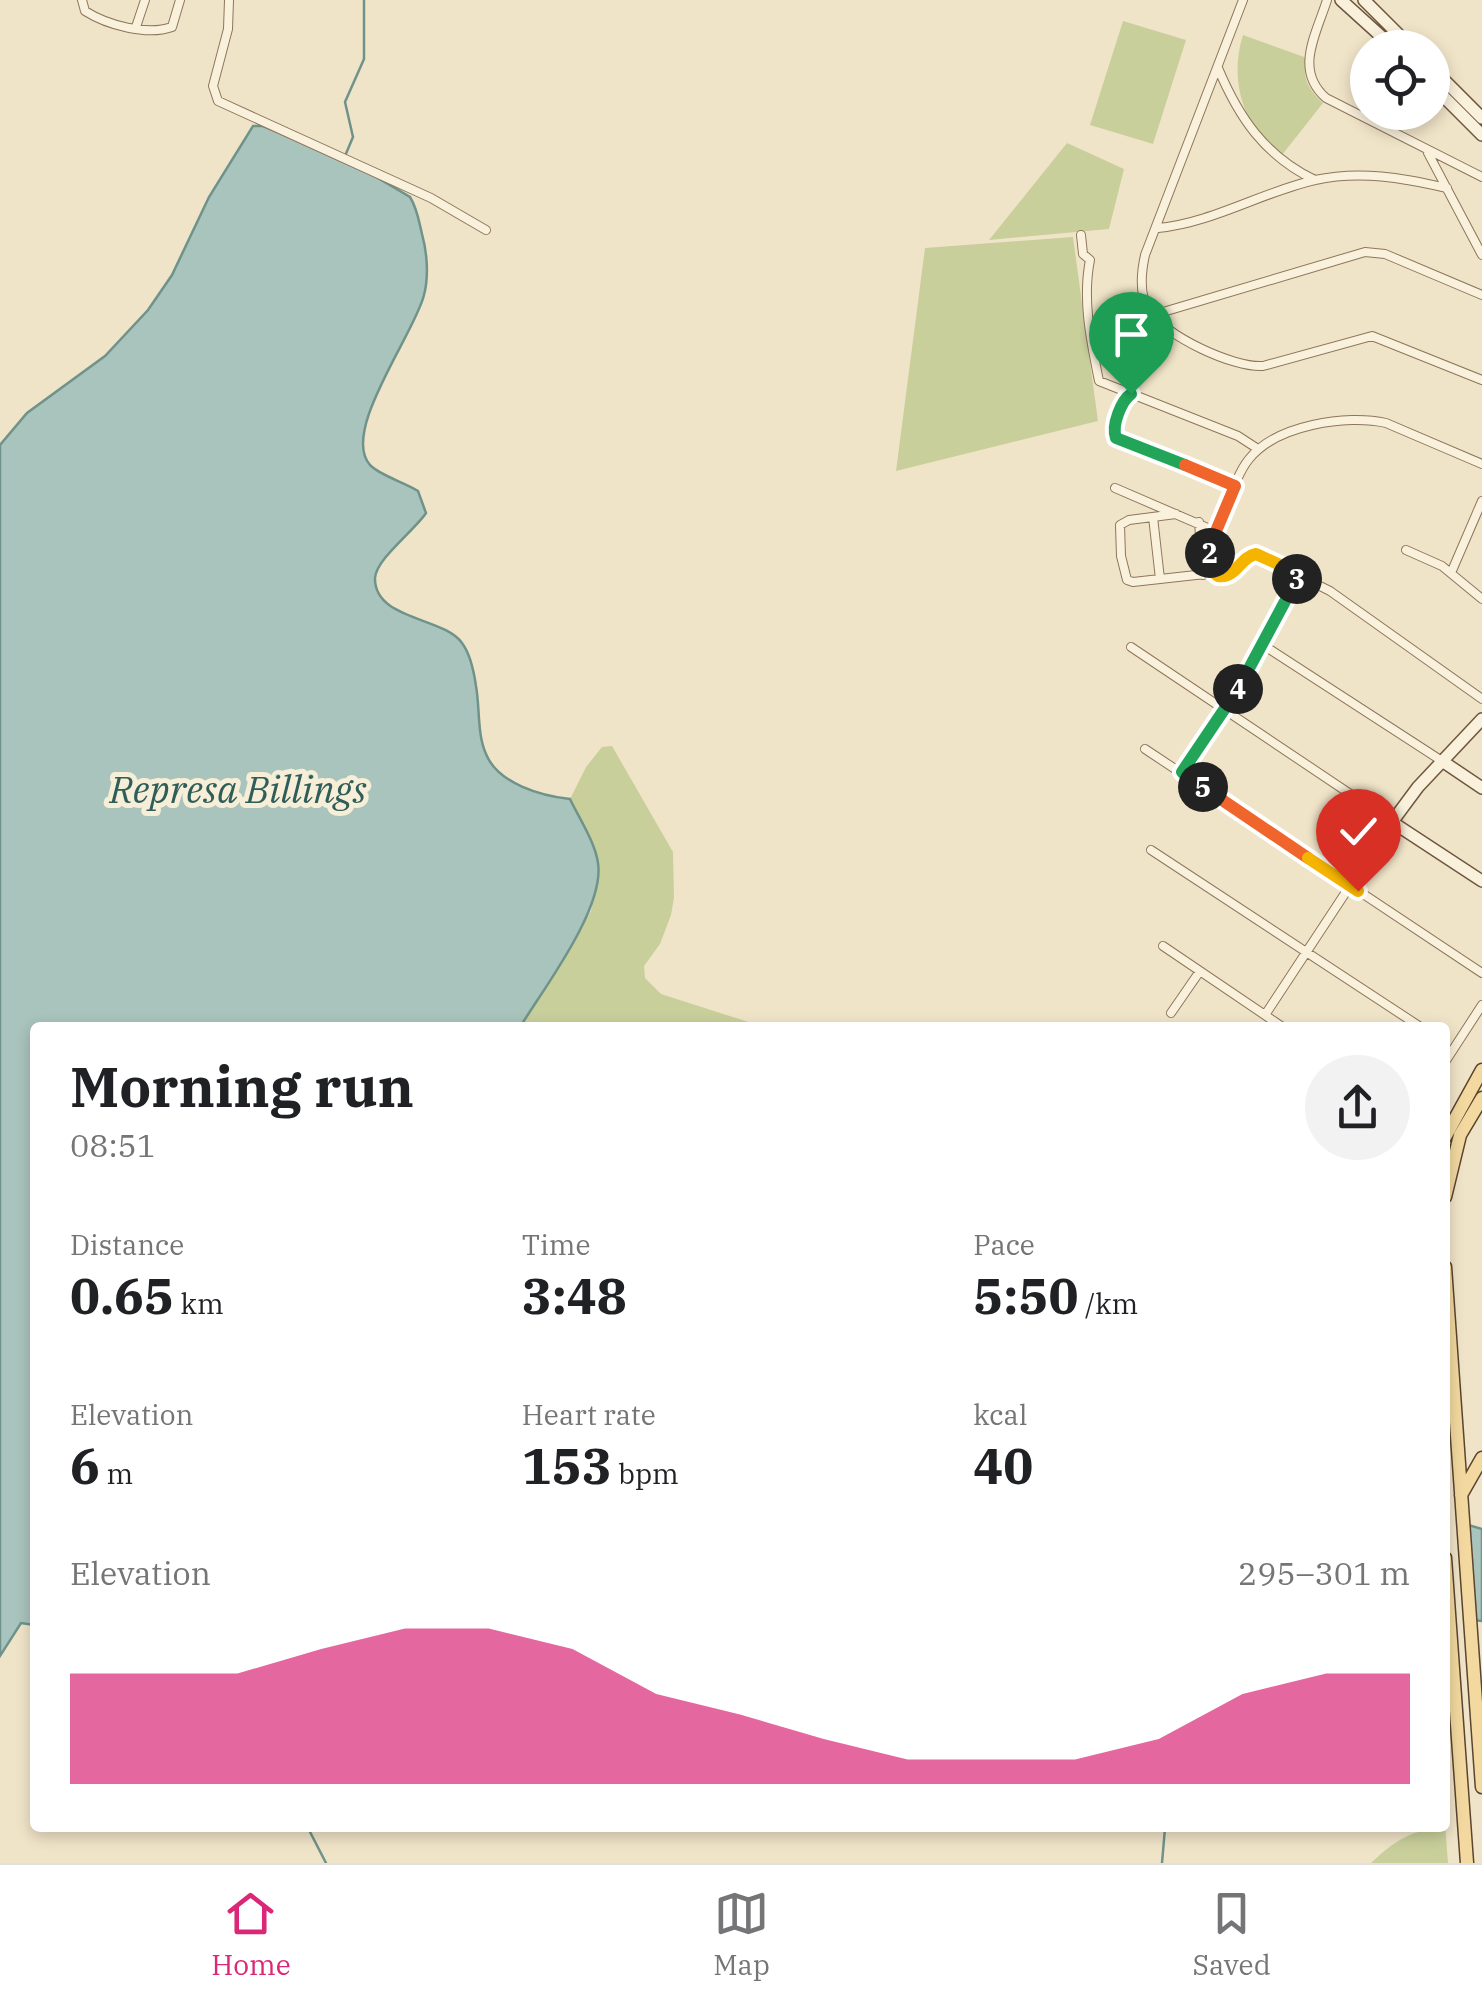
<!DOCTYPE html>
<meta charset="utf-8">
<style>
:root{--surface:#fff;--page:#f2f2f2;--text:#202124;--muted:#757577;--line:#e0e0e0;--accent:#db2777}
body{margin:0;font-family:"IBM Plex Serif",serif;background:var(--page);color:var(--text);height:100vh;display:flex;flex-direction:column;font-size:38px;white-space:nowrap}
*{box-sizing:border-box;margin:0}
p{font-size:32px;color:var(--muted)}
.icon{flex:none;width:55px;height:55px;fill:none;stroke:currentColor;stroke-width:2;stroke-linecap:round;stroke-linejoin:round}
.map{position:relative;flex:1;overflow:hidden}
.side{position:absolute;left:30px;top:1022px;width:1420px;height:810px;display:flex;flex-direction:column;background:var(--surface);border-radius:10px;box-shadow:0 5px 15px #0003}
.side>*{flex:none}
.controls{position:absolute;left:1350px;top:30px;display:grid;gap:20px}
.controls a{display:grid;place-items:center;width:100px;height:100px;border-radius:50%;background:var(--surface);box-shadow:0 5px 15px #0003;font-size:50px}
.pin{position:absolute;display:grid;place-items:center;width:85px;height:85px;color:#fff;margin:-102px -42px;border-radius:50% 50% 50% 0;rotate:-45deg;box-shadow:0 0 10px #0007}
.pin .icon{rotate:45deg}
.km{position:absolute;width:50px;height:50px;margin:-25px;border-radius:50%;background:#222;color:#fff;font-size:28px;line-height:50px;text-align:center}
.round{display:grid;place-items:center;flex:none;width:105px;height:105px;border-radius:52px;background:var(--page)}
.head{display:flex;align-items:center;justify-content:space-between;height:170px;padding:0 40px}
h1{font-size:55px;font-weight:700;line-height:75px}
.stats{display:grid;grid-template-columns:repeat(3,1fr);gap:15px;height:170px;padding:10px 40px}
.stats div{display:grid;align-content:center}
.stats b{font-size:50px;font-weight:700}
.stats small{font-size:28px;font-weight:400}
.stats p{font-size:28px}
.chart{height:280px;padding:20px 40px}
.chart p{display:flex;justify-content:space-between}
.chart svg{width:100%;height:180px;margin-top:10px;fill:var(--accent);opacity:.7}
.tabs{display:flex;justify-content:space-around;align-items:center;height:140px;border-top:2px solid var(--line);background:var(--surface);font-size:28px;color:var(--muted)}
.tabs a{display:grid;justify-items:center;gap:5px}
.tabs .active{color:var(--accent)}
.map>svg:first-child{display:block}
</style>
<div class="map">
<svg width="1482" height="1863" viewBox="0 0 1482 1863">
<rect width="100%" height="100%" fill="#f0e4c8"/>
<path fill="#c9cf9b" d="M1123 21 1186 40 1153 144 1090 125Z
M1243 35 1307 58C1301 78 1309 90 1323 103L1282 155C1242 128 1229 79 1243 35Z
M1067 143 1124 169 1109 229 989 240Z
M1073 237 1098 421 896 471 925 248Z
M612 746 673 852 674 898 671 915 660 944 644 966 645 978 661 994 764 1027 520 1028 591 911 598 861 570 799 586 767 602 747Z
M1445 1824 1448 1863H1371C1393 1842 1413 1828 1445 1828Z"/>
<path fill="#a9c4bc" stroke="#6f938a" stroke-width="2.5" d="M253 126H263L344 158 410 197C417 208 419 221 422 234 427 252 429 276 424 295 415 333 340 432 370 465 381 476 404 482 418 491L426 513C415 530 376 559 375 578 374 620 444 617 462 643 471 655 474 672 476 686 480 708 477 734 486 754 498 784 542 796 570 799 579 818 595 842 598 863 605 908 544 988 520 1027L35 1028V1625L21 1623 0 1656V445L27 413 105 356 148 310 172 275 209 197Z
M1445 1518 1482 1529V1621L1445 1617Z"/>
<path fill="#f0e4c8" d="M1445 1513 1470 1520 1477 1626 1445 1622Z"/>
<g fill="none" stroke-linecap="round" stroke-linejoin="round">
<path stroke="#6f938a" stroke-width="2.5" d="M345 156 353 137 345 102 364 59V0
M308 1828 326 1863
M1162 1863 1165 1828"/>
<defs>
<path id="street" d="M82 0 85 11C107 25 147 36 172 27L180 0
M229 0 228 29 213 86 218 101 431 198 486 230
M1243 0 1145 255C1141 273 1139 295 1149 311 1166 336 1233 368 1263 366L1372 336 1482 380
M1327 0C1316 35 1294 70 1326 98L1482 177
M136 27 145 0
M1218 68C1239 118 1265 156 1315 180
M1428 153 1482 255
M1158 228C1212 223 1262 192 1315 180 1360 170 1403 178 1447 188
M1081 235 1083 254 1090 260C1082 300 1091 341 1099 381L1238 436 1258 449
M1153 315 1365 252 1385 254 1482 295
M1129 393C1122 406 1110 424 1116 438L1235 486
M1115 488 1217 532
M1176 514 1129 520 1120 525 1121 556 1127 580 1133 582 1214 573 1225 577 1249 556H1260L1330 591 1482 699
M1153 517 1160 579
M1199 522 1203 575
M1406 550 1442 566 1482 599
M1214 573C1208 549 1215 537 1224 515 1231 496 1237 474 1249 459 1276 425 1347 414 1386 423L1482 464
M1451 573 1482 501
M1263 645 1442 761
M1131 647 1392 822 1265 1015
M1145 749 1482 973
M1182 772 1226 709 1299 574
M1151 850 1422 1028
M1163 946 1284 1028
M1171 1013 1200 971
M1445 1062 1482 1005"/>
<path id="secondary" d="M1341 0 1394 48
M1364 0 1412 48
M1432 68 1482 118
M1432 85 1482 135
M1482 719 1418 787 1392 822 1482 881
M1442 761 1482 788"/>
<path id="primary" d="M1445 1137 1482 1070
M1445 1197 1460 1135 1482 1098
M1445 1267 1482 1787
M1461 1495 1482 1458
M1445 1558 1467 1863"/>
</defs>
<use href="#street" stroke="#8d765c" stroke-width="10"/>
<use href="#secondary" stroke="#6f573f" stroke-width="14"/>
<use href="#primary" stroke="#5b4430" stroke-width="15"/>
<use href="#street" stroke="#faf1dc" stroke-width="8"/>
<use href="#secondary" stroke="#faf1dc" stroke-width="11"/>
<use href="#primary" stroke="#f3d9a0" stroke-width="12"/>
</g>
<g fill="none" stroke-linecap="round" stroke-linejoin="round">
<defs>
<path id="split-1" d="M1131 394C1122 400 1111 425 1116 438L1185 465"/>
<path id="split-2" d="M1185 465 1235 486 1211 543 1210 553"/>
<path id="split-3" d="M1210 553 1214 573 1218 576C1236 579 1240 557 1256 554L1300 574 1297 579"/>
<path id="split-4" d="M1238 689 1297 579"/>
<path id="split-5" d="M1203 787 1182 772 1238 689"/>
<path id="split-6" d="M1203 787 1308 858"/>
<path id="split-7" d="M1308 858 1358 891"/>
</defs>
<use href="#split-1" stroke="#fff" stroke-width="20"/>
<use href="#split-2" stroke="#fff" stroke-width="20"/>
<use href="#split-3" stroke="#fff" stroke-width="20"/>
<use href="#split-4" stroke="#fff" stroke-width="20"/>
<use href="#split-5" stroke="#fff" stroke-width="20"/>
<use href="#split-6" stroke="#fff" stroke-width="20"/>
<use href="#split-7" stroke="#fff" stroke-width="20"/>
<use href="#split-1" stroke="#22a559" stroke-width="12"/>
<use href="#split-2" stroke="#f0652b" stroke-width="12"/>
<use href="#split-3" stroke="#f5b400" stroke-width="12"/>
<use href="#split-4" stroke="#22a559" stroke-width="12"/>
<use href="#split-5" stroke="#22a559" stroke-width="12"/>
<use href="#split-6" stroke="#f0652b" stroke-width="12"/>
<use href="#split-7" stroke="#f5b400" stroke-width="12"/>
</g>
<g text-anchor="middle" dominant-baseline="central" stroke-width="10" stroke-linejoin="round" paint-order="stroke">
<g font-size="38" font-style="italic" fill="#2f5d5a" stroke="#f7eed8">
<text x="238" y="788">Represa Billings</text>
</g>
</g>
</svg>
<div class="controls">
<a><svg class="icon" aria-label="locate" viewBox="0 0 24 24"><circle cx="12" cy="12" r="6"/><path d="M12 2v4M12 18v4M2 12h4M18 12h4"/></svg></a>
</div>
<div class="pin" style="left:1131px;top:394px;background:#1e9e55"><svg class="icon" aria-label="arrive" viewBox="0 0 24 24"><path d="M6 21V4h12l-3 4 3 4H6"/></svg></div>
<div class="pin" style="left:1358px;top:891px;background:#d93025"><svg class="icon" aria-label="check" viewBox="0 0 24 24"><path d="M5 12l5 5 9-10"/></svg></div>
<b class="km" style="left:1210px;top:553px">2</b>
<b class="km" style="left:1297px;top:579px">3</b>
<b class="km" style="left:1238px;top:689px">4</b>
<b class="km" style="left:1203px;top:787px">5</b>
<section class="side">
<div class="head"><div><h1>Morning run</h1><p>08:51</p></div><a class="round"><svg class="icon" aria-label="share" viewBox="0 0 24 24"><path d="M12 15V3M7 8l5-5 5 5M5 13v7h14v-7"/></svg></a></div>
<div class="stats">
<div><p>Distance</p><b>0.65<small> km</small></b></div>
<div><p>Time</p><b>3:48</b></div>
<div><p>Pace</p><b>5:50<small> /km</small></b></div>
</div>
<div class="stats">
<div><p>Elevation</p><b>6<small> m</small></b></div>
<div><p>Heart rate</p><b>153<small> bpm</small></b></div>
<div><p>kcal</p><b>40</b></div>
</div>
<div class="chart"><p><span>Elevation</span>295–301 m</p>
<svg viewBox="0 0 160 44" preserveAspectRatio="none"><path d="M0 44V17L10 17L20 17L30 11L40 6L50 6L60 11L70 22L80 27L90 33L100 38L110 38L120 38L130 33L140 22L150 17L160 17V44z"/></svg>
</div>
</section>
</div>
<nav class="tabs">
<a class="active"><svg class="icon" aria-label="home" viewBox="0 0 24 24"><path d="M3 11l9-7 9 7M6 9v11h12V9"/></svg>Home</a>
<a><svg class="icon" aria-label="map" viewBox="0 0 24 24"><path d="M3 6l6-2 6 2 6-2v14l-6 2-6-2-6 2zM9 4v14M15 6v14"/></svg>Map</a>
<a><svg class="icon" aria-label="saved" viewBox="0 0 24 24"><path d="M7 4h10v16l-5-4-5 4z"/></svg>Saved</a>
</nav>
